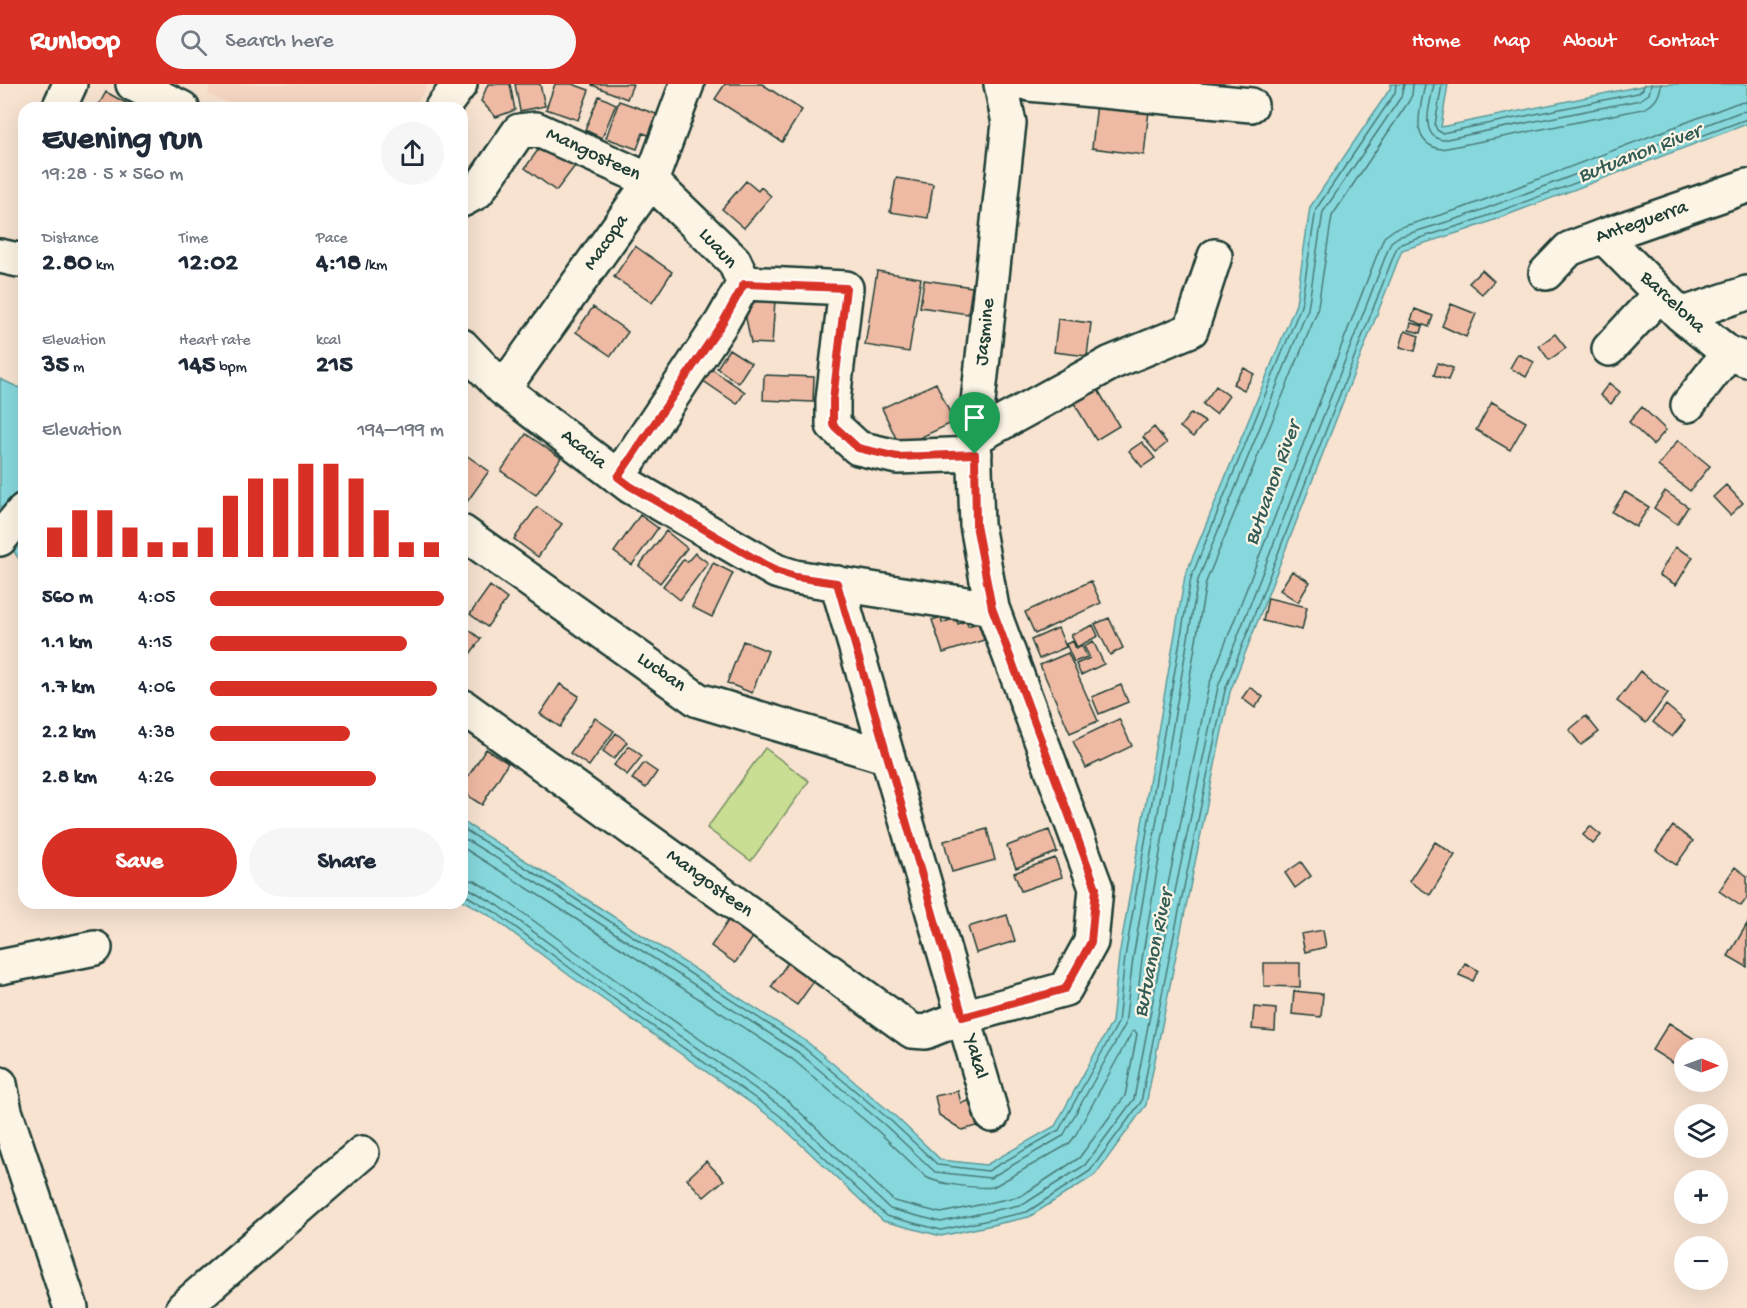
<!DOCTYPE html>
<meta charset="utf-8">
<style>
:root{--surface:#fff;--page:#f6f6f7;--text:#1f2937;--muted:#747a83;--accent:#d93025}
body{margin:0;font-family:"Gochi Hand",sans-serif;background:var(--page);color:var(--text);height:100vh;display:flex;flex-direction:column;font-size:22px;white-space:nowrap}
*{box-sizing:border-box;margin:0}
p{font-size:20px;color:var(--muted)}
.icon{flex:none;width:33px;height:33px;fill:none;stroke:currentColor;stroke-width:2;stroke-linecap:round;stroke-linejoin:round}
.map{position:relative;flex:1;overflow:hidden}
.details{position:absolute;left:18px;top:18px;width:450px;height:807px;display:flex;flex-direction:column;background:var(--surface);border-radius:18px;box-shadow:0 6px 24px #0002}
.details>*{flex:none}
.needle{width:39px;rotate:91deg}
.tools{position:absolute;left:1674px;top:954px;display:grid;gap:12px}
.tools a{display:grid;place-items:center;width:54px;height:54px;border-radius:50%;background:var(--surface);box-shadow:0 6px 24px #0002;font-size:30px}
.pin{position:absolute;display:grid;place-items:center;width:51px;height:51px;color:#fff;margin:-62px -26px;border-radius:50% 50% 50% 0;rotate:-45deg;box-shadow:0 0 6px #0007}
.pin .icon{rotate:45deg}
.round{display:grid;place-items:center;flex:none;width:63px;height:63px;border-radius:32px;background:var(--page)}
.head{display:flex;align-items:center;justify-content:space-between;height:102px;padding:0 24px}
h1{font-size:33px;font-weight:800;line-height:45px}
.figures{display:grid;grid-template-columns:repeat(3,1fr);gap:9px;height:102px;padding:6px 24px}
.figures div{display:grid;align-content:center}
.figures b{font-size:26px;font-weight:800}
.figures small{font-size:16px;font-weight:400}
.figures p{font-size:16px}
.chart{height:168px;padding:12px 24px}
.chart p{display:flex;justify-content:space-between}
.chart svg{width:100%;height:108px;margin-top:6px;stroke:var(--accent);stroke-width:6}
.action{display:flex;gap:12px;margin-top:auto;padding:12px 24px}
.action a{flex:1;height:69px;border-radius:36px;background:var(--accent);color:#fff;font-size:24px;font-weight:800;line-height:69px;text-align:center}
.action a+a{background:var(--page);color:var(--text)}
ul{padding:0 24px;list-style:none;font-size:20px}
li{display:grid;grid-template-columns:96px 72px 1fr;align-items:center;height:45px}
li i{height:15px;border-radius:8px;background:var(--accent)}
header{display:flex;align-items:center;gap:36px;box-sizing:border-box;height:84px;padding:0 30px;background:var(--accent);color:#fff}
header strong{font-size:28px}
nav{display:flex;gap:33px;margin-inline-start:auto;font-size:21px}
.search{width:420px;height:54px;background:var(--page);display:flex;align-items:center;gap:15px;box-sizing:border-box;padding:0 21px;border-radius:33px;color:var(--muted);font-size:22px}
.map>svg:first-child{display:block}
</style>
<header>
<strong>Runloop</strong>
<div class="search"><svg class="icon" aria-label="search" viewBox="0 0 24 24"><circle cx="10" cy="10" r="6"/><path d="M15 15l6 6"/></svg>Search here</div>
<nav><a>Home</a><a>Map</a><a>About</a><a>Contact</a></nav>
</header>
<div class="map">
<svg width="1747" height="1224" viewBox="0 0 1747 1224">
<rect width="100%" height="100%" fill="#f8e3d1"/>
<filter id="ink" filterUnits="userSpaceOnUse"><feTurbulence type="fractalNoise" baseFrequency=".0167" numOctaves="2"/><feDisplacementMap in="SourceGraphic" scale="12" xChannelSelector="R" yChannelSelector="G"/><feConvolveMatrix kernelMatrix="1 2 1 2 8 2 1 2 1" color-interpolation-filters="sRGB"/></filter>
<g filter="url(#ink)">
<path fill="#f5d7c3" d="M210 0H428L416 20 412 24H241L208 11Z"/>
<path fill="#c9de93" stroke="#748e64" stroke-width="1.5" d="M765 664 809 697 751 777 707 744Z"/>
<path fill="#87d8dd" stroke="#5d9a99" stroke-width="1.5" d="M1391 0H1448L1441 43 1651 0H1747V40L1470 145 1402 166 1230 608 1174 881 1146 1021 1095 1091 1029 1133 941 1152 883 1137 775 1036 570 892 492 833 462 816V737L563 800 806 957 895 1032 941 1076 986 1081 1055 1042 1112 938 1119 872 1185 492 1296 220 1310 123 1390 5Z
M0 295 24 306V482L0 448Z"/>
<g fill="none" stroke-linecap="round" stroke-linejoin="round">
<path stroke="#497b78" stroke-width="1.5" d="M1413 0 1412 11 1409 17 1332 132 1317 228 1206 498 1142 875 1136 926 1138 930 1142 927 1209 601 1384 153 1395 145 1463 124 1737 19 1747 18
M1425 0C1421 23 1407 60 1442 65L1643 25C1654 21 1660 12 1661 0
M1434 0C1431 17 1418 51 1442 56L1640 16 1649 10 1651 0
M1442 0 1435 41 1437 46 1442 49 1638 9 1643 5 1644 0
M462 744 560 805 802 962 891 1037 938 1081 988 1087 1059 1046 1118 939 1125 873 1191 494 1301 222 1316 125 1395 9 1396 0
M462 753 556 811 798 968 886 1042 935 1088 990 1094 1063 1052 1125 941 1133 874 1198 496 1308 225 1323 128 1401 13 1404 0
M462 763 551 819 792 975 880 1049 926 1093C937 1100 979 1105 993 1103L1069 1060 1075 1052 1132 948 1135 947 1137 950 1125 1012 1079 1074 1021 1112 941 1129 894 1117 788 1017 583 873 504 815 475 797 462 794
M462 803 470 805 499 822 578 881 783 1024 890 1125 941 1138 1024 1120 1085 1081 1134 1015 1160 879 1218 603 1391 158 1398 153 1466 132 1740 28 1747 27
M462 811 467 812 495 828 574 887 779 1031 886 1132 941 1146 1027 1128 1090 1087 1141 1018 1168 880 1225 606 1397 163 1401 160 1468 139 1747 35"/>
</g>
<path fill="#efbaa3" stroke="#1f3d34" stroke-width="1.5" d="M488 0H510L515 26 496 33 481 17Z
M515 0H540L545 22 520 27Z
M555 0H572L589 6 578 36 546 25Z
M592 0H633L627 15 592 1Z
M725 0H762L802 26 782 58 715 15Z
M106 8 135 24H97Z
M599 12 616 20 602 54 585 46Z
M619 17 659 31 651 52 643 49 637 65 606 54Z
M1097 19 1149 26 1144 71 1092 64Z
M543 59 575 82 556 107 525 84Z
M896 94 933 100 928 134 890 128Z
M746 97 758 107 761 103 771 112 744 144 722 125Z
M635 162 672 188 652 219 614 193Z
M1482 186 1494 197 1482 210 1469 199Z
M877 187 921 194 909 268 865 261Z
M924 196 972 203 968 230 920 223Z
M747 215 775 216 772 260 751 259 746 234Z
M1451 220 1476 230 1466 253 1442 242Z
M593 223 628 248 611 272 576 248Z
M1415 225 1433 232 1429 243 1411 236Z
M1058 235 1091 239 1087 272 1054 268Z
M1411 239 1423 242 1421 249 1409 246Z
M1405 247 1419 252 1415 267 1400 263Z
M1555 250 1566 264 1549 276 1539 262Z
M729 265 751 279 738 299 717 284Z
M1518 270 1534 278 1526 293 1510 284Z
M1438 279 1453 284 1448 296 1434 291Z
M710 284 745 308 737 320 702 296Z
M1244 284 1254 290 1244 306 1233 300Z
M764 291 814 293 813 318 763 316Z
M936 299 954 338 900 363 882 324Z
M1094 299 1119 342 1096 356 1071 314Z
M1609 299 1620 308 1611 320 1600 311Z
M1216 302 1229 312 1216 330 1203 320Z
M1492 318 1526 338 1510 366 1476 346Z
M1642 323 1666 346 1653 361 1629 338Z
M1191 329 1205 338 1193 353 1180 343Z
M1154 343 1167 359 1156 368 1143 353Z
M526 350 561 374 536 411 501 387Z
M1678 356 1710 382 1690 407 1658 382Z
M1142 358 1155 374 1142 383 1129 367Z
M463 369 489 387 462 425V371Z
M1726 401 1743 419 1730 431 1713 413Z
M1665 407 1688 423 1677 440 1654 424Z
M1625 408 1649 423 1636 443 1612 428Z
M537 423 562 440 538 473 514 455Z
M640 431 658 444 632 481 614 468Z
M666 447 687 464 660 499 639 482Z
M1675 463 1693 473 1676 501 1659 491Z
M695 469 708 479 680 516 663 502 684 475 687 478Z
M713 479 733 489 712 533 692 523Z
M1292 487 1310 498 1298 518 1280 506Z
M1091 497 1101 519 1035 550 1025 528Z
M490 502 507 515 487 543 470 530Z
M1268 514 1307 523 1302 546 1263 537Z
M941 533 942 539 956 534 958 540 966 537 968 542 978 539 984 556 943 569 932 536Z
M1109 534 1123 564 1110 571 1095 540Z
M462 541 481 555 462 581Z
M1093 541 1098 552 1077 563 1071 551Z
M1058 544 1066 563 1039 575 1031 556Z
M743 557 768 567 752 609 727 599Z
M1073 557 1076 565 1082 562 1087 573 1074 578 1066 560Z
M1093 557 1104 580 1081 591 1076 580 1090 574 1084 562Z
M1068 569 1098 637 1070 649 1040 581Z
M1640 587 1668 609 1646 639 1617 617Z
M560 600 579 612 560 643 540 630Z
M1121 601 1128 618 1099 630 1092 613Z
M1250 603 1263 613 1255 624 1242 614Z
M1666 621 1685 637 1672 653 1653 638Z
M1586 632 1599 648 1581 661 1569 646Z
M595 634 614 647 589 682 570 669Z
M1119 635 1132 662 1086 684 1073 657Z
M616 649 627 658 614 675 603 667Z
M629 662 642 672 627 691 614 681Z
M486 665 508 679 482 721 462 708V702Z
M644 679 657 688 646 704 632 695Z
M1590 742 1601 751 1593 760 1583 751Z
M1673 742 1693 757 1676 781 1656 766Z
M987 745 995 776 952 788 944 757Z
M1049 746 1057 768 1016 784 1007 762Z
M1435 758 1455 771 1430 811 1409 797Z
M1055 774 1062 793 1021 807 1014 789Z
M1301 778 1311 792 1295 804 1285 789Z
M1735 783 1747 792V814L1741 822 1719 807Z
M1007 831 1015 857 976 869 968 843Z
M730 834 754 852 735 879 711 862Z
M1747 840V883L1728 872Z
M1323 846 1326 863 1305 868 1301 850Z
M791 874 817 893 797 921 771 903Z
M1264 879H1300V903L1264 902Z
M1465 879 1478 886 1473 897 1459 891Z
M1294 907 1323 910 1321 933 1292 930Z
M1254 923 1276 925 1275 947 1252 945Z
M1669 939 1699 958 1694 964H1684V981L1682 985 1652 966Z
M958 1007 961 1019 976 1015 981 1041 962 1046 939 1031 935 1012Z
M706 1077 724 1096 704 1113 687 1095Z"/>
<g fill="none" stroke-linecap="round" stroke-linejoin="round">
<defs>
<path id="minor" d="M133 0 182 24
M1029 0 1251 21
M59 24 70 0
M442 24 460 0
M462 116 477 108 519 47 536 45 651 97 734 177 744 199 722 238 618 393
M1603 152 1681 231 1728 269 1747 276
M0 172 18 176 24 175
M1546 189 1569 165 1603 152 1747 102
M744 199 846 204 833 316V341L858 364 897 373 975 370
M1681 231 1747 209
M462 262 503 305 630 402 776 487 795 493 992 524
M1609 265 1660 210
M503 305 651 97 687 0
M1688 321 1728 269
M974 354 1111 279 1191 246 1215 172
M462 448 698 616 888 673
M0 455 24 426
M837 499 992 1031
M462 622 912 947 925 948 963 933 1065 905 1091 858 1096 804 992 524 977 441 974 354 1009 39 1001 0
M0 883 95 864
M0 1000 5 1027 71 1224
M183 1224 362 1069"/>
</defs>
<use href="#minor" stroke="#1f3d34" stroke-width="38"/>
<use href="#minor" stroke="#fcf5e5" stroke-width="33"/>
</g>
</g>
<g fill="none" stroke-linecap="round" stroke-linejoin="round" filter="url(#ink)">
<defs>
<path id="route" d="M744 200 846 204 833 316V341L858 364 897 373 975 370 976 441 992 524 1096 804 1091 858 1065 905 963 933 837 499 795 493 776 487 630 402 618 393 723 238Z"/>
</defs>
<use href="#route" stroke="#fff" stroke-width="12"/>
<use href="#route" stroke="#d93025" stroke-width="8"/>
</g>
<g text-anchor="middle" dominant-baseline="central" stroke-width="4.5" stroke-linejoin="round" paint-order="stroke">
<g font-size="20" fill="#1f3d34" stroke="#fcf5e5">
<text transform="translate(593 71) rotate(25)">Mangosteen</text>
<text transform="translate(1642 139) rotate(-19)">Anteguerra</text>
<text transform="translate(607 159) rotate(-55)">Macopa</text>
<text transform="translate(717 165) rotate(48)">Luaun</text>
<text transform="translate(1672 219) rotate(43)">Barcelona</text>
<text transform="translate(986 248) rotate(-84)">Jasmine</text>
<text transform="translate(583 366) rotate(38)">Acacia</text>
<text transform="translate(661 589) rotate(35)">Lucban</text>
<text transform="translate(709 800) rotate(36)">Mangosteen</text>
<text transform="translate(975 973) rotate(74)">Yakal</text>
</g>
<g font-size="21" font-style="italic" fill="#345c56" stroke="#fcf5e5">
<text transform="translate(1640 71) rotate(-21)">Butuanon River</text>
<text transform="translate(1274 400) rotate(-70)">Butuanon River</text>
<text transform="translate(1155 870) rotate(-78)">Butuanon River</text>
</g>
</g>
</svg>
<div class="tools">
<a><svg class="needle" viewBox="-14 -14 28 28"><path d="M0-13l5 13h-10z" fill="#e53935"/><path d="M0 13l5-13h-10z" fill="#747a83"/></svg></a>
<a><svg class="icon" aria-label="layers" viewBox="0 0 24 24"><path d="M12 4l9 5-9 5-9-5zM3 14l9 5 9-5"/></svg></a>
<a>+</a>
<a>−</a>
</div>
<div class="pin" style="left:975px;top:370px;background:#1e9e55"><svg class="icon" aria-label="arrive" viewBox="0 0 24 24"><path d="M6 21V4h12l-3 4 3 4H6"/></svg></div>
<section class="details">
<div class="head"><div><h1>Evening run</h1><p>19:28 · 5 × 560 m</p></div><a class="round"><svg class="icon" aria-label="share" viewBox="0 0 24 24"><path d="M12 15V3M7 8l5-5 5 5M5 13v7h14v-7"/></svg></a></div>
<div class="figures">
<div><p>Distance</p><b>2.80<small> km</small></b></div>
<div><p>Time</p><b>12:02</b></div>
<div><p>Pace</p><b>4:18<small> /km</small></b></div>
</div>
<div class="figures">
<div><p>Elevation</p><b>35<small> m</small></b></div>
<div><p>Heart rate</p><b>145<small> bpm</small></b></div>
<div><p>kcal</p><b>215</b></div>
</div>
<div class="chart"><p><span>Elevation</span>194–199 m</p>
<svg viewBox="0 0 160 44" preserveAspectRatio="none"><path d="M5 44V32M15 44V25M25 44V25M35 44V32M45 44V38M55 44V38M65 44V32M75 44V19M85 44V12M95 44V12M105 44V6M115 44V6M125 44V12M135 44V25M145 44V38M155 44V38"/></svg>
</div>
<ul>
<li><b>560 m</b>4:05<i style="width:100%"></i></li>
<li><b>1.1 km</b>4:15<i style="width:84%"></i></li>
<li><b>1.7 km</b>4:06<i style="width:97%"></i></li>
<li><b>2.2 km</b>4:38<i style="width:60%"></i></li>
<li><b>2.8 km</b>4:26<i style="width:71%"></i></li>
</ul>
<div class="action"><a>Save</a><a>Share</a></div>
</section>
</div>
